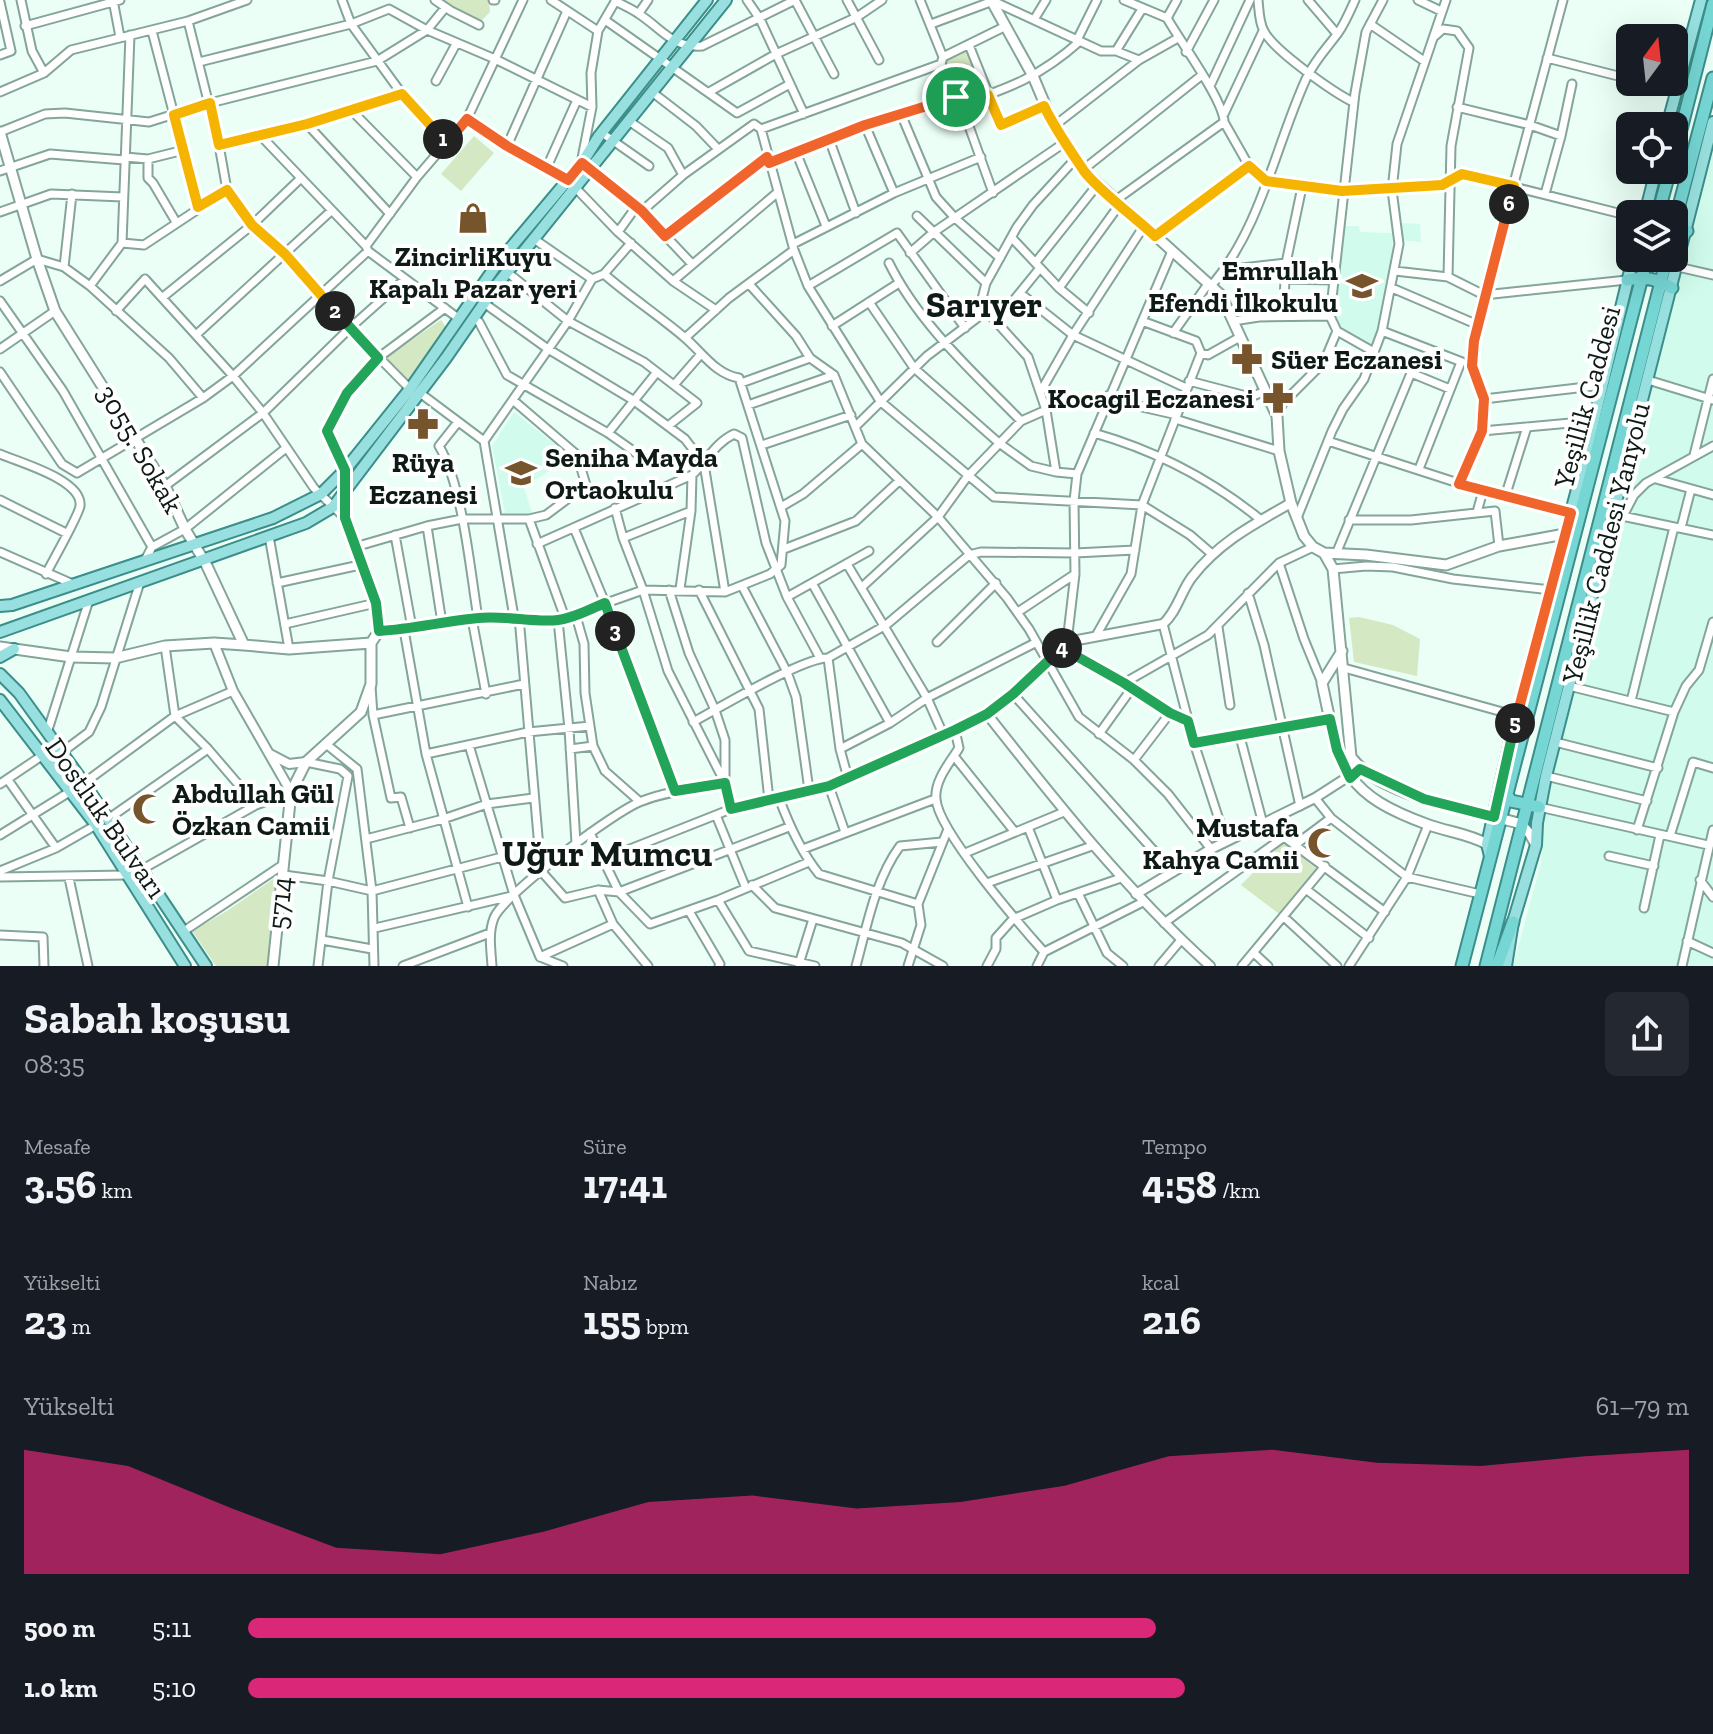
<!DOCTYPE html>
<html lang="tr">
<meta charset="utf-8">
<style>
:root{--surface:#171b24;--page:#242831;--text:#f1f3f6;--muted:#9ea1a6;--accent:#db2777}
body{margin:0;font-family:"Zilla Slab",serif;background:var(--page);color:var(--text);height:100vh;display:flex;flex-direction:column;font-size:30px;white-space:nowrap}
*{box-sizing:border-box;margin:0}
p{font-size:26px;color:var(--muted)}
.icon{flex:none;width:44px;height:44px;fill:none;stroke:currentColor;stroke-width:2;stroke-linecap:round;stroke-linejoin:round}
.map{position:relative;height:966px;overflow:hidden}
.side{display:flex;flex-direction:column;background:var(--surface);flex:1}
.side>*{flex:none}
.needle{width:52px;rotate:15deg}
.tools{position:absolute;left:1616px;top:24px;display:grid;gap:16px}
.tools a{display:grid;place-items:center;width:72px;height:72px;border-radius:12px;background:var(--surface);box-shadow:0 8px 32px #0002;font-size:40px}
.pin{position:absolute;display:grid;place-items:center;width:68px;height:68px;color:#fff;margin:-34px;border:4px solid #fff;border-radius:50%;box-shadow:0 2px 8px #0007}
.km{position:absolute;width:40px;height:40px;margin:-20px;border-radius:50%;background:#222;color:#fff;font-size:22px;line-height:40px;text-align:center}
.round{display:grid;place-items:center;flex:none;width:84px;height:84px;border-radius:12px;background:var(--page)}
.overview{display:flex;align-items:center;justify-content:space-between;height:136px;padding:0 24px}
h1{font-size:44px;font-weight:800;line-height:60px}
.metrics{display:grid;grid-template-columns:repeat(3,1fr);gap:12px;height:136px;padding:8px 24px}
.metrics div{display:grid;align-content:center}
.metrics b{font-size:40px;font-weight:800}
.metrics small{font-size:22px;font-weight:400}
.metrics p{font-size:22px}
.chart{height:224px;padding:16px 24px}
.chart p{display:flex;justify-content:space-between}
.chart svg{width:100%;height:144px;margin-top:8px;fill:var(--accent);opacity:.7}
ul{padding:0 24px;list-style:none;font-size:26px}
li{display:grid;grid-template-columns:128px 96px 1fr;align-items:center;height:60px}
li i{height:20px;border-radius:10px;background:var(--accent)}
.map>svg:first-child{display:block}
</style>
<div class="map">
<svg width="1713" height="966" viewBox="0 0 1713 966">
<rect width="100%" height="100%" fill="#ebfff7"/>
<path fill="#d1fced" d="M1713 151V966H1513L1541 863 1546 783 1576 683Z
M1401 223 1420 224 1421 242 1400 240Z
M1343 226H1359L1360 232 1392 233 1393 251 1388 291 1372 346 1337 325 1333 311Z
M514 412 561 449 568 459 524 487 532 513H505L492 446Z"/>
<path fill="#d4e8c3" d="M438 0H489L490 12 479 23Z
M966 50 982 92 961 100 944 61Z
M474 136 494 153 461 191 441 174Z
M441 320 448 330 407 383 382 360Z
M1359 617 1393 625 1420 639 1417 676 1354 662 1349 618Z
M1283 842 1319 871 1282 916 1241 885Z
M279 875 269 966H216L192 931 227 911Z"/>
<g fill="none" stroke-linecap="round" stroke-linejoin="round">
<defs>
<path id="minor" d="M21 0 32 51 44 73
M113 0 120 37
M342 0 351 24 389 9 427 30 445 8
M435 0 451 11 479 25
M493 0H495
M551 0 598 31
M747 0 760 19 804 114
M847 0 879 60
M920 0 943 57 941 64 961 104 993 193
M1124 0 1167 18
M1177 0 1167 18C1180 41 1224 101 1224 122L1249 166 1266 181 1342 191 1442 185 1462 174 1630 216
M1258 0C1259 9 1259 23 1264 31 1273 50 1333 92 1353 102
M1308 0 1337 34
M1418 0 1441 11
M1563 0 1484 295 1474 341 1472 366 1484 399 1482 431 1592 421
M615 1C623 5 632 9 639 14 662 29 672 48 702 46L795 0 834 74
M0 2 11 51 0 55
M639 13 648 0
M1035 18 1046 0
M605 20 737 113 790 84
M188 21 219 145 227 190 252 225 285 254 350 328 410 389
M931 24 993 1 1101 51H1116L1139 60 1178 38
M1370 24 1424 61
M25 26 120 0
M152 31 198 207
M1434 37 1443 29 1457 31 1469 48 1451 146 1448 277
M1077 40 1097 0
M969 45 1001 125 1044 106
M1116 51 1142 9
M1186 52 1214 0
M943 57 1006 26
M1547 58 1630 79
M199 62 351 24 402 94 447 143
M436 81 456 44
M1643 82 1677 90
M1210 86 1250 0
M0 92 44 73 71 50 188 21 247 0
M652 92 696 126 718 149
M709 92 776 54 857 17 882 0
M961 104C1010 88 1041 76 1080 41
M1457 107 1530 125 1561 136
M352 111 417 177
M901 114 936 197 955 218 1000 258
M1224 114 1263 31
M467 119 523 0
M629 121 668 148 683 175
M307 124 390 214
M865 125 894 193
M1054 126 1139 60
M761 129 941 64
M0 132 45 114 65 113 149 122 210 103 377 61 427 30 495 59 592 107
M602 133 649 166
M261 136 366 246 368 251 458 318
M829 139 856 213
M219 145 307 124 402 94
M507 146 567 11
M796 152 826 226
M125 157 148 159 184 150
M582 158 592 107 591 73 598 31 616 0
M148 159V178L153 183 176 222
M769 163 865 125 956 97
M547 167 577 100
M588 168 642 211 692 264
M1084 169 1202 75
M0 171 50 154 124 160
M1545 194 1561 136 1572 84
M1116 200 1224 122
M642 211 683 175 754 124 761 129 794 250 808 286 880 401 994 497 1142 505 1190 535 1212 554
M0 212 51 194 123 197
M917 216 986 283
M618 232 636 207
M665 236 767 157
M1155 236 1249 166
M1012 238 1059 288 1089 313
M122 243 144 245 227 190
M793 244 894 193 981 157
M366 246 417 177 467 119 507 146 568 180 618 232 673 281 716 310
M910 253 934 232 1064 143
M1036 262 1098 184
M889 263C919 324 974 373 1021 421
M64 267 72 194
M1678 267 1713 275
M1225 270 1286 263
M1395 271 1448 277 1484 295 1627 280
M507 272 568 321 644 362 697 403 668 426
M604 274 631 243
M1285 279 1333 280
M0 281 37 259 64 267 90 286 169 358 203 398
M673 281 778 192
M749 284 796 336 810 358 834 375 862 444 938 517 1007 598 1029 629 1079 717 1134 760 1168 794 1211 849
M90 286 122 243 130 35
M808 286 897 233 965 328
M1211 286C1261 228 1275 147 1306 79 1314 61 1327 48 1338 33 1345 23 1350 11 1355 0
M1059 288 1120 204
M1392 288 1478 325
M1020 293 1073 335 1186 388
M163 297 252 225 300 179
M1014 300 1040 268
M0 301 63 391 152 547
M869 302 914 368 999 443 1031 466 1056 472 1077 474
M484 303 548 349 633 400 685 439 704 464 725 592
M982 306 1028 357 1046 410 1056 472
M116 311 145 279 233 376 263 413 314 488 345 518
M1283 316 1286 263 1302 187
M1142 321 1196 341 1201 353 1208 355 1240 337
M1233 321 1259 317 1330 316
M479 322 507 375 608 433 646 460
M832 326 899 283
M1382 331 1462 362
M1173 333 1208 284
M197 334 331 211
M685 338 729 298 794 250
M0 349 55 311
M1374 352 1337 331 1330 316 1355 93 1366 32 1383 0
M0 372 62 464 77 473 203 398 233 376 368 251
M1648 380 1713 400
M1189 381 1250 397 1266 391
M741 383 810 358
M674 385 701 354
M1041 391 1073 335 1144 226
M420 393 484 441
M1109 395 1142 407 1177 415
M1484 399 1603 385
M748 405 834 375
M1277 416 1283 403 1324 362 1337 331
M1175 419 1279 451
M458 422 439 446C463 486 470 570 478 618
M856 426 927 356 977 318 986 283 1017 227 1033 205 1077 157
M608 433 657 372
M1094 433C1154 450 1212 480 1261 520
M1328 441 1483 491 1571 513
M762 445 851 415
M0 454C21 463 83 480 80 506 79 515 52 562 46 574
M1694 455 1713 379
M1419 469 1461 362
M345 470 327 431 347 393 378 358 445 308
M1656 479 1713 495
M1459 484 1482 431
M165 486 263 413 350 328 405 279
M1505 497 1527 427
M0 500 66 533
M781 507 803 494 862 444
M615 508 623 538 643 590 668 671 725 783 731 809
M1477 512 1483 491
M1622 516 1713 535
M1623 516 1634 495 1646 483 1713 446
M1297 518 1332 431 1343 409 1364 379 1382 331 1399 244 1392 190 1397 144 1446 0
M529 519 565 618
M1349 520H1411L1495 511 1499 546
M427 526 442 623
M574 528 605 603 675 791
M1681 528 1691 489
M395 535 412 628
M269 536 289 649
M623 538 691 511
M537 544 692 475C707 461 715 443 734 434L742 438 766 543 787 597 820 658
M355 547 427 526 462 519H529L546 515 586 485 577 455 514 401
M784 549 856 521 899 481
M0 552 75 585
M1336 554 1411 373 1450 389
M145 560 152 547 185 529 286 448
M1279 563 1304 639 1322 683
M847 564 927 698 943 734
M1333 569 1366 566 1393 567 1453 579 1551 590
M277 583 360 565
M812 583 890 723
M742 586 787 672 796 697 809 790
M862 587 938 517 967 477 1021 421 1046 410
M680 589 691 511 692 475
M699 590 759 709 769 800
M1248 593 1264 645 1300 806
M787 597 869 551
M1018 612 1075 574
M576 616 584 644 585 693 593 746 605 771 639 801
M514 617 484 441 568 321 592 279
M519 617 541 871 565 898 598 890 619 892 789 827
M472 619 486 694
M558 620 569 729 576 843
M285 624 376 603
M1163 624 1194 743 1226 841
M1218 627 1230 705
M404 630 426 754 468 907
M379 631 404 630 478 618 514 617 558 620 643 590 725 592 770 574 781 565 785 521 739 378C715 374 702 352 684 337 658 315 629 296 604 274L592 279 534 239
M1097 634 1131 574 1142 505 1201 353
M937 642 996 583
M1067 642 1075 574 1074 501 1077 474 1172 251
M165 646 175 716 208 749
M1063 646 1170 713 1188 721
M828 658 840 749 848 778
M1344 668 1517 716
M1124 683 1208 635 1279 563 1313 547
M371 686 373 715 391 798 401 797 410 828
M1569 686 1674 712
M1013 694 1172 871
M1631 701 1674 527
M373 715 524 684
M693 722C719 708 804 657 828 658L886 625 969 555 981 552 1075 553 1135 550
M955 730 959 748C950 762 934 781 936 799 938 831 1020 925 1044 952L1037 966
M47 733 89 600
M1239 733 1263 824
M1099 734 1132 688
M1555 742 1658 768
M1194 743 1330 719
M326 744 357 769 372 891 374 966
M469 745 514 895 540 957 563 966
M570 749 593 746
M840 749 890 723 927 698 1035 643
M61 753 89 732 101 707 140 582
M426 754 528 732 590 726
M954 756 1014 831
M1134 760 1170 713
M306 762 340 769 348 776 328 881 318 966
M1546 776 1647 801
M8 780 56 848
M84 783 175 716 233 691
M0 784 43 755
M829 786 845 832
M779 798C789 825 801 852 819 874L918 904
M1315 798 1331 818 1407 877 1480 894
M1539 807 1708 845
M716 815 745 886
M108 819 208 749 256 805
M1274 819 1284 837 1385 912
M1028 827 1057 900
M1637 830 1674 712 1686 686 1699 670 1713 622
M590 833 619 892 650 924 718 900 809 862
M0 835 71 791
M1670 836 1693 762 1713 768
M366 839 443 819 487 804 533 798
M1295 845 1331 818
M803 849 935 799
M965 853 1064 812
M1609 856 1654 866
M602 860 731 809 829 786 987 714
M141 870 256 805 291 792
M0 871 56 848 96 825
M284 875 328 881 372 891 502 857
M0 877 127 875
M69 878 88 966
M1700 880 1713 897
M987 883 1092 846
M752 885 775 908 902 943 943 966
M598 890 613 924 648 966
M1307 890 1369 938
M1078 893 1107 953 1123 966
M718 900 749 951 815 966
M1644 908 1660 835
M689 911 720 964 719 966
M1284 917 1337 966
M1164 923 1284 837
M375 928 512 896
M184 931 284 864
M0 935 43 937 44 966
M322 940 372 949
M1687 941 1713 953
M1044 952 1143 902
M1255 954 1268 966
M540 957 613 924
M799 964 813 919
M403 966 490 933
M492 966C491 950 488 933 494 918 503 895 616 810 642 801 668 791 698 788 725 783V740L715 710 689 653 669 590
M856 966C867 926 875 880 900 846L942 842
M908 966 921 925 918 904 948 829
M987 966 996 949V938L1013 919 1057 900 1121 878
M1159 966 1181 940
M1242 966 1325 866
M1349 966 1407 877 1428 825
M1682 966 1713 830"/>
<path id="tertiary" d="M214 643 233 691 291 792
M270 754 289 764 306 762
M1136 894 1211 849 1315 798 1360 769
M1210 966C1126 890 1057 803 987 714L1013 694 1067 642 1163 624C1177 612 1181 591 1192 577 1219 542 1254 524 1291 503"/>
<path id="secondary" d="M991 0 1033 76 1054 126 1085 172 1221 295 1277 416 1279 451 1291 503 1304 536 1313 547 1324 553 1333 569 1351 757C1383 799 1473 809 1521 824L1530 834 1536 845
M0 132 37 259 55 311 165 486 185 529 206 564 244 645 289 649 371 643
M1324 553 1366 555 1446 565 1499 546 1565 534
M0 647 71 657 115 658 165 646 214 643 244 645
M1342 651 1322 683C1340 768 1341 793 1429 825 1449 832 1469 834 1487 844
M273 966 291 792 306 762 361 712 371 684V643L379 631 376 603 345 518V470"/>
<path id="primary" d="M1667 126 1701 0
M1645 214 1656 170
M0 606 12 605 273 518 321 494 345 470 410 389 497 264 582 163 599 136 707 0
M0 632 306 523 333 507 446 358 496 286 726 0
M0 657 14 649
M0 674 19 693 84 783 206 966
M0 700 96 825 185 966
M1490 856 1487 844 1511 737 1580 478 1633 258
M1506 966 1513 922 1536 845 1537 823 1546 776 1713 122"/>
<path id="trunk" d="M1674 157 1713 4
M1658 214 1670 170
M1674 225 1713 78
M1674 228 1687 231
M1627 280C1645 276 1657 279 1672 288
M1505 792 1511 801 1539 807
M1462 966 1647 258
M1486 966 1667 258
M1497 966 1513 922"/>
</defs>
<use href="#minor" stroke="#85a49a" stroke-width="11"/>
<use href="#tertiary" stroke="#85a49a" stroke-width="12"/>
<use href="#secondary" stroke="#85a49a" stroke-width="13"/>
<use href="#primary" stroke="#3b8e8a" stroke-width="14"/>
<use href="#trunk" stroke="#3b8e8a" stroke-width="15"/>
<use href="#minor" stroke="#fff" stroke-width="7"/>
<use href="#tertiary" stroke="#fff" stroke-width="8"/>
<use href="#secondary" stroke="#fff" stroke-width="9"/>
<use href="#primary" stroke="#98e0df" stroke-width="10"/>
<use href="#trunk" stroke="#76d6d4" stroke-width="11"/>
</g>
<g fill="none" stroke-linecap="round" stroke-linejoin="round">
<defs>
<path id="split-1" d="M443 139 447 143 467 119 507 146 568 180 582 163 642 211 665 236 767 157 769 163 865 125 956 97"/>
<path id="split-2" d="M335 311 285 254 252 225 227 190 198 207 174 115 210 103 219 145 307 124 402 94 443 139"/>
<path id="split-3" d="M335 311 378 358 347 393 327 431 345 470V518L376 603 379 631C413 629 445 621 478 618 504 615 535 623 558 620 575 618 590 609 605 603L615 631"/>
<path id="split-4" d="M615 631 675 791 725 783 731 809 829 786 955 730 987 714 1013 694 1062 648"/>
<path id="split-5" d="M1062 648 1124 683 1170 713 1188 721 1194 743 1330 719 1337 750 1350 778 1360 769 1424 799 1494 817 1515 723"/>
<path id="split-6" d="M1509 204 1474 341 1472 366 1484 399 1482 431 1459 484 1571 513 1515 723"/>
<path id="split-7" d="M956 97 961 104 988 95 1001 125 1044 106C1055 129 1070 150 1084 171 1097 189 1137 219 1155 236L1249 166 1266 181 1342 191 1442 185 1462 174 1514 186 1509 204"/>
</defs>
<use href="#split-1" stroke="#fff" stroke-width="16"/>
<use href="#split-2" stroke="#fff" stroke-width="16"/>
<use href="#split-3" stroke="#fff" stroke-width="16"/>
<use href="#split-4" stroke="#fff" stroke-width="16"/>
<use href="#split-5" stroke="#fff" stroke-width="16"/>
<use href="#split-6" stroke="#fff" stroke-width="16"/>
<use href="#split-7" stroke="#fff" stroke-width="16"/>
<use href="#split-1" stroke="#f0652b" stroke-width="10"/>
<use href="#split-2" stroke="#f5b400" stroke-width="10"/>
<use href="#split-3" stroke="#22a559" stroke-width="10"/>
<use href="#split-4" stroke="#22a559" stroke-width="10"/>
<use href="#split-5" stroke="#22a559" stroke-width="10"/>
<use href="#split-6" stroke="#f0652b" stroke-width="10"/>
<use href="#split-7" stroke="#f5b400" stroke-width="10"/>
</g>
<defs>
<symbol id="shop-bare" viewBox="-9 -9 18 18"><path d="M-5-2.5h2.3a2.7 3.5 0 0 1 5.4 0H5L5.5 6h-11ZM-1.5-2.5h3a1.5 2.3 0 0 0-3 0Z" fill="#76542c" stroke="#fff" stroke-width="2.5" paint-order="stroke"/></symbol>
<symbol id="school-bare" viewBox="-9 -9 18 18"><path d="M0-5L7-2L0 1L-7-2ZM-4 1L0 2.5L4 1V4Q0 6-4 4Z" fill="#76542c" stroke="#fff" stroke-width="2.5" paint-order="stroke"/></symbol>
<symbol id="pharmacy-bare" viewBox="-9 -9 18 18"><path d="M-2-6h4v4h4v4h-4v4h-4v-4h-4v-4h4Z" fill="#76542c" stroke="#fff" stroke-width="2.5" paint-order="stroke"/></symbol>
<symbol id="mosque-bare" viewBox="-9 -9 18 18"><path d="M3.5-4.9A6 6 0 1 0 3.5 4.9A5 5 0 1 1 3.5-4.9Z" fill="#76542c" stroke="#fff" stroke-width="2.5" paint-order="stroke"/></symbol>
</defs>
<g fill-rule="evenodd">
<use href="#shop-bare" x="451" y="196" width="44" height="44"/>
<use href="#school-bare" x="1340" y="264" width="44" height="44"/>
<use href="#pharmacy-bare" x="1225" y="337" width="44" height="44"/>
<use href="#pharmacy-bare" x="1256" y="376" width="44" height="44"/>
<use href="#pharmacy-bare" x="401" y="402" width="44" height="44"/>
<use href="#school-bare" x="499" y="451" width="44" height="44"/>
<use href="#mosque-bare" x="126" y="787" width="44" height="44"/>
<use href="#mosque-bare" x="1301" y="821" width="44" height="44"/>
</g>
<g text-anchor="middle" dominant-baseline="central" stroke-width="8" stroke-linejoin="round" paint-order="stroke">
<g font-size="28" font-weight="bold" fill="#0e1a16" stroke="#fff" text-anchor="end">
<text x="473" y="256" text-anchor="middle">ZincirliKuyu<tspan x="473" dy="32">Kapalı Pazar yeri</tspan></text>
<text x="1338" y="270">Emrullah<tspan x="1338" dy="32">Efendi İlkokulu</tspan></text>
<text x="1271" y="359" text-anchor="start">Süer Eczanesi</text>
<text x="1254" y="398">Kocagil Eczanesi</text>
<text x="545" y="457" text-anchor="start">Seniha Mayda<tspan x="545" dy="32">Ortaokulu</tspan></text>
<text x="423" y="462" text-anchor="middle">Rüya<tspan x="423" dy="32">Eczanesi</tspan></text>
<text x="172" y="793" text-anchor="start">Abdullah Gül<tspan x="172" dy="32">Özkan Camii</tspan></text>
<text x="1299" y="827">Mustafa<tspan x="1299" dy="32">Kahya Camii</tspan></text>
</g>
<g font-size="28" fill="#0e1a16" stroke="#fff">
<text transform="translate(1587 397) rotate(-75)">Yeşillik Caddesi</text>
<text transform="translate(140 449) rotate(60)">3055. Sokak</text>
<text transform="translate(1606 543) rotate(-76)">Yeşillik Caddesi Yanyolu</text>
<text transform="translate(106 818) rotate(55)">Dostluk Bulvarı</text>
<text transform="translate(280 903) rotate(-84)">5714</text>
</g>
<g font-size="36" font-weight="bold" fill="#0e1a16" stroke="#fff">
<text x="984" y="304">Sarıyer</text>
<text x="607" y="853">Uğur Mumcu</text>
</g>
</g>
</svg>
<div class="tools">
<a><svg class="needle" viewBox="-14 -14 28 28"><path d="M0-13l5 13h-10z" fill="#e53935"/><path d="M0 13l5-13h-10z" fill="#9ea1a6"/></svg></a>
<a><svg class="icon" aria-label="locate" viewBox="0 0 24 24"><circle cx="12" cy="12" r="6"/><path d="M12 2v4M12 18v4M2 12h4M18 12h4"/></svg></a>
<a><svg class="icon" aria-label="layers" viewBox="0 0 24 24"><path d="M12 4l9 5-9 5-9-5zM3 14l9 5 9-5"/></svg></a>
</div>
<div class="pin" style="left:956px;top:97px;background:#1e9e55"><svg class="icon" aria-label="arrive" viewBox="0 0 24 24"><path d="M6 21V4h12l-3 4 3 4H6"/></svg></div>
<b class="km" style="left:443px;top:139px">1</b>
<b class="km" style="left:335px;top:311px">2</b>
<b class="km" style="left:615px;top:631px">3</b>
<b class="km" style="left:1062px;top:648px">4</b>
<b class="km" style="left:1515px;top:723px">5</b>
<b class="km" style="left:1509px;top:204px">6</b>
</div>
<section class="side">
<div class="overview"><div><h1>Sabah koşusu</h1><p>08:35</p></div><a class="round"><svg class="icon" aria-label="share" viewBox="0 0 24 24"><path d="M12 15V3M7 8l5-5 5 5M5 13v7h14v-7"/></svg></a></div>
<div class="metrics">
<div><p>Mesafe</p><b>3.56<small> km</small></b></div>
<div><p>Süre</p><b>17:41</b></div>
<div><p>Tempo</p><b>4:58<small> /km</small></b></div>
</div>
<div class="metrics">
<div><p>Yükselti</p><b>23<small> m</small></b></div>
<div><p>Nabız</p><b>155<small> bpm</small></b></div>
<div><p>kcal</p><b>216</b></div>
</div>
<div class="chart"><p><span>Yükselti</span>61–79 m</p>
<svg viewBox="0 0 160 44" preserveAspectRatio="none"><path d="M0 44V6L10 11L20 24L30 36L40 38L50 31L60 22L70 20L80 24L90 22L100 17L110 8L120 6L130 10L140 11L150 8L160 6V44z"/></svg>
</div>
<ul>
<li><b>500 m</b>5:11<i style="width:63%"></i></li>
<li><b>1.0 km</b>5:10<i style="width:65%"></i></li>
</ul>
</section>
